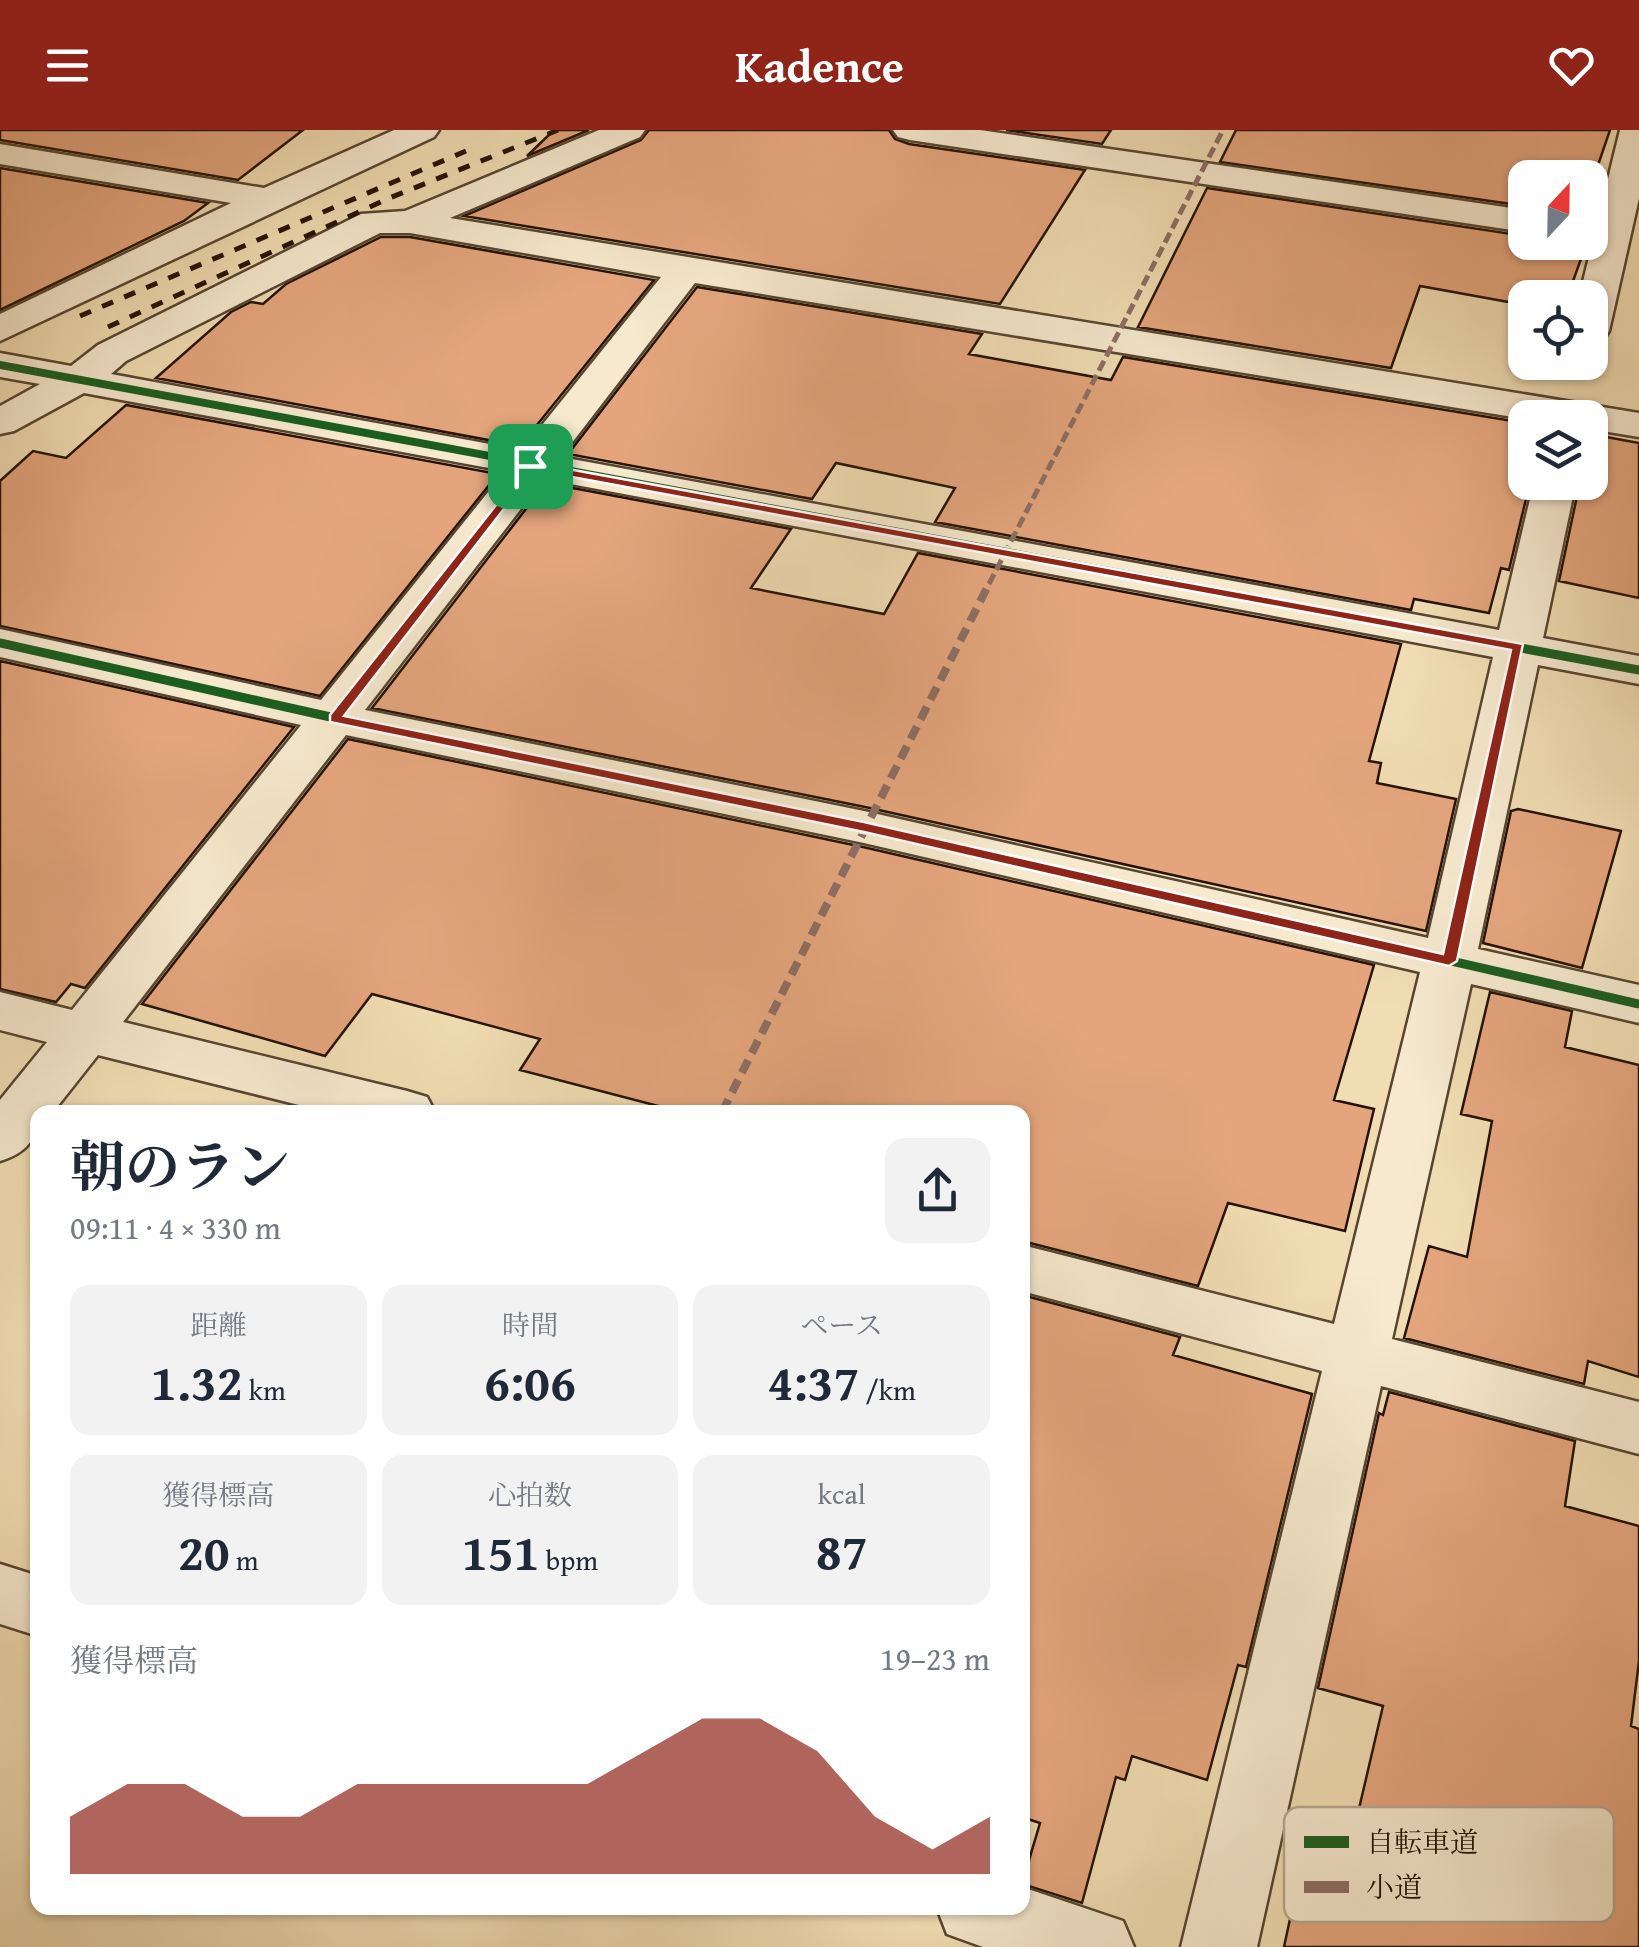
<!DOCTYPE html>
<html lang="ja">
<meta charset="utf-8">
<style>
:root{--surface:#fff;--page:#f2f2f3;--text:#1f2937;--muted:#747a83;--accent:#8f2418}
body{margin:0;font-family:"Gentium Book Plus","Noto Serif JP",serif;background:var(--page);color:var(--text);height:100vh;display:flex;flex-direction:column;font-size:38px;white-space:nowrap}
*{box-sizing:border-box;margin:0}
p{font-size:32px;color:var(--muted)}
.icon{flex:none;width:55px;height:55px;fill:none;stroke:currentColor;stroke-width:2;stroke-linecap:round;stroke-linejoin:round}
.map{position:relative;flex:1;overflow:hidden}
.details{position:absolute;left:30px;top:975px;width:1000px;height:810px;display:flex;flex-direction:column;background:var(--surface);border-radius:20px;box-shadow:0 2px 8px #0004}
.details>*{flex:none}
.needle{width:65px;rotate:22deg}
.buttons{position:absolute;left:1508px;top:30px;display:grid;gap:20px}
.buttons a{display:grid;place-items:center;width:100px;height:100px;border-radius:20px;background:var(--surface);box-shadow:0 2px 8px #0004;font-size:50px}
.pin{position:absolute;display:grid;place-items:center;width:85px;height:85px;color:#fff;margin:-42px;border-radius:20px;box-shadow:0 5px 15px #0006}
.round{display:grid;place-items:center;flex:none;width:105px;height:105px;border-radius:20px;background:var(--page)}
.overview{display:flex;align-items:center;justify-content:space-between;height:170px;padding:0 40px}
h1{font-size:55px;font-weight:700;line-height:75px}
.figures{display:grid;grid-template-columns:repeat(3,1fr);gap:15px;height:170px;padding:10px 40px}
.figures div{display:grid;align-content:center;border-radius:20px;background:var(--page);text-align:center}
.figures b{font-size:50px;font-weight:700}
.figures small{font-size:28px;font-weight:400}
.figures p{font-size:28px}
.chart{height:280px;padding:20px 40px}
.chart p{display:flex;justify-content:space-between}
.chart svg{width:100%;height:180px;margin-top:10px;fill:var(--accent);opacity:.7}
header{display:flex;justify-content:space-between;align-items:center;height:130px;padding:0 40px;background:var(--accent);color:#fff;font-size:45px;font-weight:700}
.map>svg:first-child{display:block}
</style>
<header><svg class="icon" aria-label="menu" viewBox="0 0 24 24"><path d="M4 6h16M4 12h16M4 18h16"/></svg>Kadence<svg class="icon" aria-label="heart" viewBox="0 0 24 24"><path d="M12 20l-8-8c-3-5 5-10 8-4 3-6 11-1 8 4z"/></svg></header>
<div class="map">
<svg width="1639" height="1817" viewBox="0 0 1639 1817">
<rect width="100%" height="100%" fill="#f1ddb3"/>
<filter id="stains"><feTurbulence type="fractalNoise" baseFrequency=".002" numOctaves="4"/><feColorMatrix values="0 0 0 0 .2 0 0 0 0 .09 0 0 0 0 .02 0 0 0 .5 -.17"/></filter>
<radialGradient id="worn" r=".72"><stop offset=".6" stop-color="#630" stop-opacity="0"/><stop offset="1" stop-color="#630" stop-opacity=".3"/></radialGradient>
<path fill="#e4a57d" stroke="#241204" stroke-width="2.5" d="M0 0H303L238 50 0 10Z
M554 0H589L527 26Z
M649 0H889L895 9 909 14 1085 40 1000 174 464 86 641 10Z
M1006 0H1111L1102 14Z
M1236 0H1610L1597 38 1603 39 1597 55 1603 56 1590 105V48H1525V76L1220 32Z
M0 38 208 73 184 91 0 180Z
M1207 58 1525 106V112H1587L1567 168H1525V175L1420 156 1391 238 1138 197Z
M381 107H410L654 150 520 316 156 248 231 182 251 172 263 174 286 154Z
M697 157 982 204 969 224 1111 250 1123 227 1525 293V352H1530L1509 440 1501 438 1489 483 1414 469 1411 480 935 392 955 358 836 333 812 369 568 324Z
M126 275 498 344 320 566 0 496V351L33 321 66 328Z
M1590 304 1639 313V468L1559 451 1580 352H1590Z
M546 353 791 399 751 458 884 484 918 423 1401 514 1369 631 1381 633 1377 653 1456 669 1426 801 865 677 372 578Z
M0 531 294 597 85 858 71 854 56 872 0 859Z
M348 609 863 717 1374 835 1334 970 1374 979 1345 1101 1228 1073 1198 1156 1022 1111V982H681L520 940 540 909 372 864 325 926 142 874Z
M1518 679 1621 701 1582 838 1483 813 1511 681Z
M1490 862 1572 881 1565 917 1639 935V1247L1588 1231 1584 1254 1404 1208 1429 1116 1467 1127 1492 991 1461 984Z
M1022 1165 1180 1207 1173 1225 1312 1264 1246 1537 1238 1535 1207 1650 1132 1626 1125 1650 1116 1647 1082 1773 1022 1754 1040 1693 1022 1687Z
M1389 1262 1575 1311 1565 1376 1639 1396V1531L1631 1596 1639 1599V1817H1284L1299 1747 1340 1760 1383 1576 1318 1558 1379 1283 1383 1285Z"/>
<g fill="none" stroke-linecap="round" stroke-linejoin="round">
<defs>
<path id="minor" d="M394 0H439L434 7 0 211V184L231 73 0 34V14L264 58Z
M599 0H645L640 7 450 88 1639 283V307L1590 299V288L1525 289 695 153 561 327 1499 500 1534 352H1576L1543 508 1639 526V554L1538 535 1478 819 1639 855V893L1471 854 1392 1209 1639 1272V1324L1381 1256 1257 1817H1181L1322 1241 1022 1161V1115L1334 1194 1420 842 864 713 346 605 123 892 407 961 427 967 435 982H327L98 925 53 982H38C38 1010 26 1023 0 1031V970L47 912 0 900V862L72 880 301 595 0 527V499L321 570 505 341 84 263 14 301 0 304V276L40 254 0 247V223L71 236 98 215 361 84 405 81ZM380 103H410L661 147 522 320 111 244 126 231ZM544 349 1493 527 1428 808 864 681 365 580Z
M893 0H980L1525 80V102L910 10 898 7Z
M1620 0H1639V68L1609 201 1604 209 1590 213V168H1579Z
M0 1434 38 1446V1506L0 1494Z
M1022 1757 1123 1791 1134 1817H983L947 1804 937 1778H1022Z"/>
</defs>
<use href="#minor" stroke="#574530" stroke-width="5"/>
<use href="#minor" fill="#f6e9ce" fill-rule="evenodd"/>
<path stroke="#241204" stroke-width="5" stroke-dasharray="12 12" stroke-linecap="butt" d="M80 186 466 21
M108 197 387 69 558 0"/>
<path stroke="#8d6e63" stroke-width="5" stroke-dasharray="11 5" stroke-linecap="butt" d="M989 454 1223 0"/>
<path stroke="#8d6e63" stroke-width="8" stroke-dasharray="14 8" stroke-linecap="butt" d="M722 982 990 452"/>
<defs>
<path id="cycleway-far1" d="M0 235 1179 454"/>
<path id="cycleway" d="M1165 452 1639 540
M0 513 335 588 864 697 1639 874"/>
</defs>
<use href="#cycleway-far1" stroke="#f6e9ce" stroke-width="12"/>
<use href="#cycleway" stroke="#f6e9ce" stroke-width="15"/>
<use href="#cycleway-far1" stroke="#1b5e20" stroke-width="8"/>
<use href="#cycleway" stroke="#1b5e20" stroke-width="9"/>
</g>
<path fill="#8f2418" stroke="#fff" stroke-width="2.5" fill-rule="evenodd" d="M530 332 1523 514 1457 831 1449 836 864 702 330 592V585ZM534 340 1511 520 1443 824 864 692 344 586Z"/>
<rect x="1284" y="1677" width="330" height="115" rx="15" fill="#f6e9ce" stroke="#b7a891" stroke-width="2.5"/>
<rect x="1304" y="1706" width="45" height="12" fill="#1b5e20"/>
<rect x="1304" y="1751" width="45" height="12" fill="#8d6e63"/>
<g font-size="28" fill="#241204">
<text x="1366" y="1722">自転車道</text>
<text x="1366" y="1767">小道</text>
</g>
<rect width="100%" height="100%" filter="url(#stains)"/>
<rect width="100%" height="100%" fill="url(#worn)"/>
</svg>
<div class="buttons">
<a><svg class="needle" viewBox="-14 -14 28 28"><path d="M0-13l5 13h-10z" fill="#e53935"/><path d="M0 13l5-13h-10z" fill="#747a83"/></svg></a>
<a><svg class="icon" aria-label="locate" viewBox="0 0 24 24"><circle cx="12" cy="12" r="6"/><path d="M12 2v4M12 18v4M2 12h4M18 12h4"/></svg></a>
<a><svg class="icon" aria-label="layers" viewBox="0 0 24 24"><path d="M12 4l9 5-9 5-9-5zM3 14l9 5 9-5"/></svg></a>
</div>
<div class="pin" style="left:530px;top:336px;background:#1e9e55"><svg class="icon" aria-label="arrive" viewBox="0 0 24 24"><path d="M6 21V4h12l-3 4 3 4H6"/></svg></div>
<section class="details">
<div class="overview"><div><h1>朝のラン</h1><p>09:11 · 4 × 330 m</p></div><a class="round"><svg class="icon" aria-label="share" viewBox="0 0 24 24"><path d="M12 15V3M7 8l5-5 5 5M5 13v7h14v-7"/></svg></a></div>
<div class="figures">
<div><p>距離</p><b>1.32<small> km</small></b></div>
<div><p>時間</p><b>6:06</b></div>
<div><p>ペース</p><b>4:37<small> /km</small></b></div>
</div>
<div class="figures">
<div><p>獲得標高</p><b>20<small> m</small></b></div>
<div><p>心拍数</p><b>151<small> bpm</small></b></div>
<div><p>kcal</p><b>87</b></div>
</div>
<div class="chart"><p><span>獲得標高</span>19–23 m</p>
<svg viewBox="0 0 160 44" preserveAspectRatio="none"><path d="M0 44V30L10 22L20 22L30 30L40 30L50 22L60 22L70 22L80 22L90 22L100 14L110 6L120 6L130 14L140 30L150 38L160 30V44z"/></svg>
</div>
</section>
</div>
